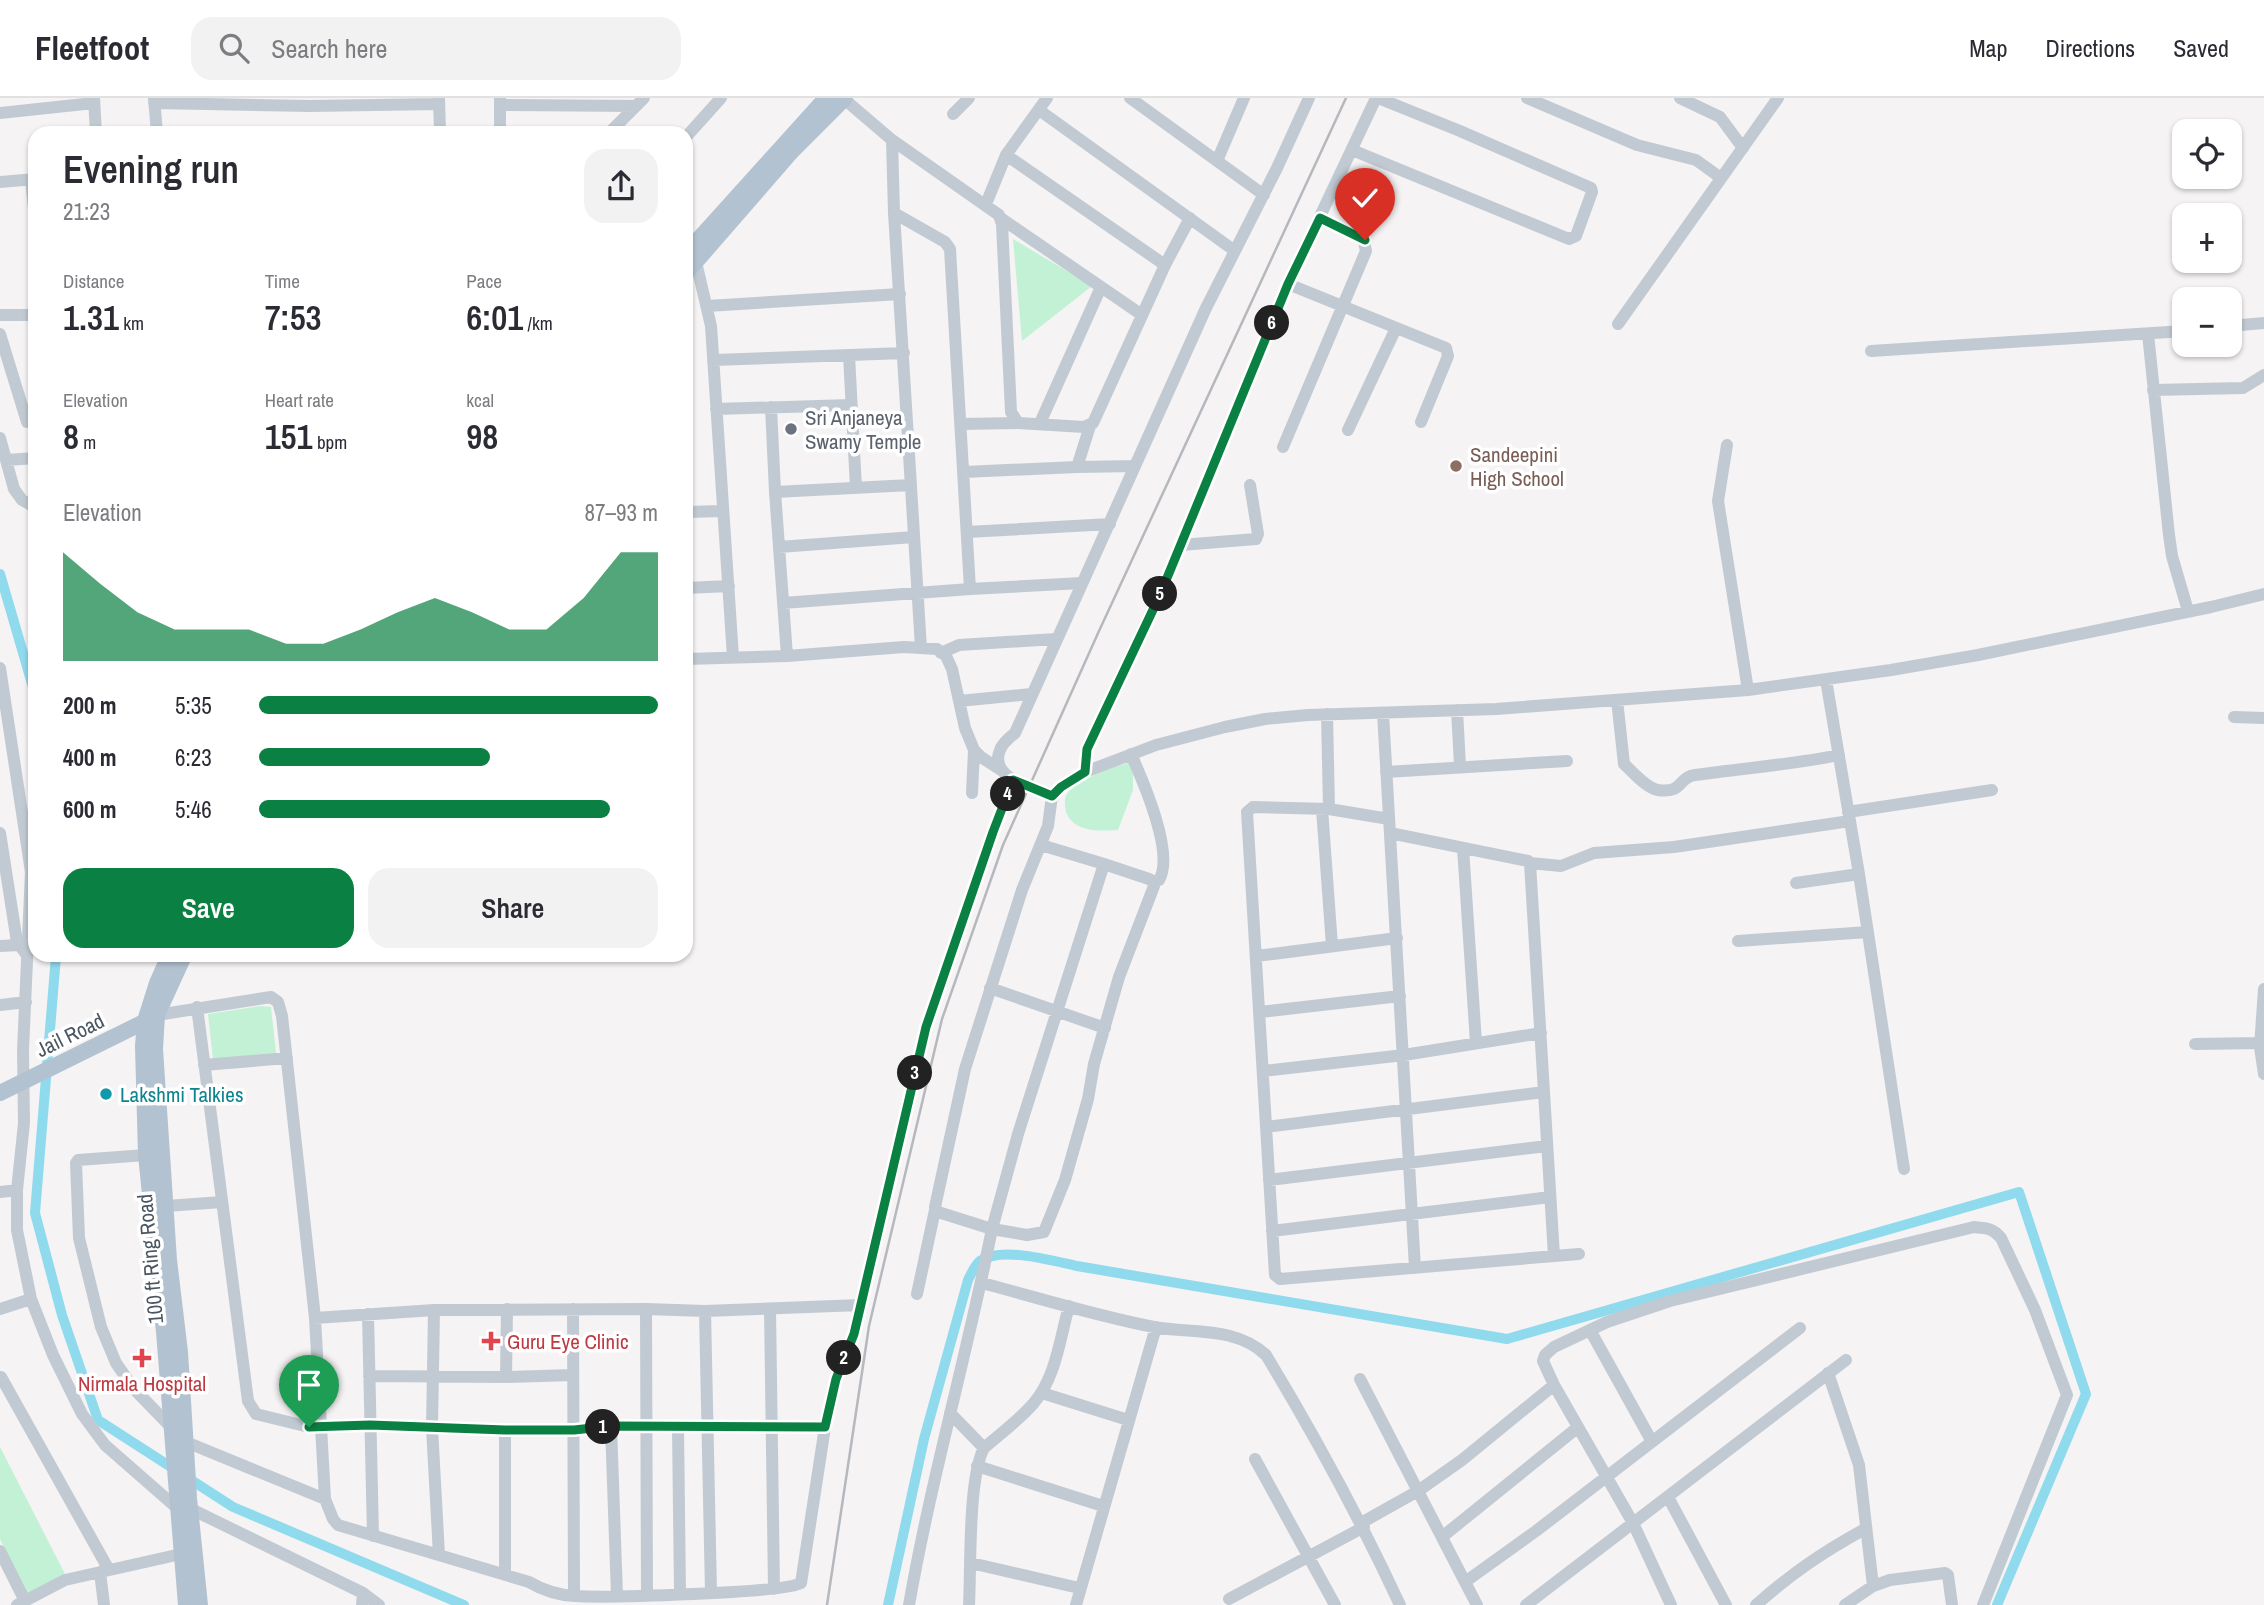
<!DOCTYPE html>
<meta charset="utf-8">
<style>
:root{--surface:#fff;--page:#f2f2f3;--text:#2b2b33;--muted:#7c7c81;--line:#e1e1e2;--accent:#0b8043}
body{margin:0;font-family:"Archivo Narrow",sans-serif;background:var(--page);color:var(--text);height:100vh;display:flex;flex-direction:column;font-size:26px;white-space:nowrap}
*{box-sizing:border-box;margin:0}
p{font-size:23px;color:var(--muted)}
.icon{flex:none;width:38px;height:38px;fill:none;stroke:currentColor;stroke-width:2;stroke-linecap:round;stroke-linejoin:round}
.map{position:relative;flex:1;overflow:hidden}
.sheet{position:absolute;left:28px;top:28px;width:665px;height:836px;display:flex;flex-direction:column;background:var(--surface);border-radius:21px;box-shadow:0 2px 5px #0004}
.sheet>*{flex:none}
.controls{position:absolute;left:2172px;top:21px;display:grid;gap:14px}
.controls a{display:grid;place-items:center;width:70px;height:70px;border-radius:14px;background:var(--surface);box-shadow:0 2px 5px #0004;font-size:35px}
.pin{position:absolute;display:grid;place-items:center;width:60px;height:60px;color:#fff;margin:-72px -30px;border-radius:50% 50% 50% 0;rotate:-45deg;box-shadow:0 0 7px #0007}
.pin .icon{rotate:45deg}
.km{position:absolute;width:35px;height:35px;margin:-18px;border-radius:50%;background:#222;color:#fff;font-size:19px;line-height:35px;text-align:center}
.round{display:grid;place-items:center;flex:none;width:74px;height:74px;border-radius:21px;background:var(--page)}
.summary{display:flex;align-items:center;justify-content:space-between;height:119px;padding:0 35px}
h1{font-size:38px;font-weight:600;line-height:52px}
.stats{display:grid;grid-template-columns:repeat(3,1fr);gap:10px;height:119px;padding:7px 35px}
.stats div{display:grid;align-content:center}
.stats b{font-size:35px;font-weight:600}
.stats small{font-size:19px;font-weight:400}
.stats p{font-size:19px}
.chart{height:196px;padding:14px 35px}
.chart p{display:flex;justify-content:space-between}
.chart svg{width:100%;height:126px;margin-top:7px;fill:var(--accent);opacity:.7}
.button{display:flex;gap:14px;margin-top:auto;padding:14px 35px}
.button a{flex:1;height:80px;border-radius:21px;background:var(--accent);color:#fff;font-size:28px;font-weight:600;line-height:80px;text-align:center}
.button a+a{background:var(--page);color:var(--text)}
ul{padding:0 35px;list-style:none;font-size:23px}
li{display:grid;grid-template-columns:112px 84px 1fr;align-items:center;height:52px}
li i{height:18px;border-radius:9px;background:var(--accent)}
header{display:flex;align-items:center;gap:42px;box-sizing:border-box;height:98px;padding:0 35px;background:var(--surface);border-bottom:2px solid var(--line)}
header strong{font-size:33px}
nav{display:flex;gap:38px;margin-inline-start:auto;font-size:24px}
.search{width:490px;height:63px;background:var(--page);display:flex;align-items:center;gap:18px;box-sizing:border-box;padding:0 24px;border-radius:21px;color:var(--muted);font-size:26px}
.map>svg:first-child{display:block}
</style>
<header>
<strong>Fleetfoot</strong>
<div class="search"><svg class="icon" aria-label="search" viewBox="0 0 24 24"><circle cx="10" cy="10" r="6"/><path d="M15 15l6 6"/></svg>Search here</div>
<nav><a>Map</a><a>Directions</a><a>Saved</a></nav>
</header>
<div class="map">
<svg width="2264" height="1507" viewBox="0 0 2264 1507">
<rect width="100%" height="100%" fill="#f5f3f3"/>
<path fill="#c3f1d5" d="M1013 141 1092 188 1022 243Z
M1133 664V692L1118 732C1100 733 1074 735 1066 714 1065 709 1064 702 1066 698 1074 682 1116 667 1133 664Z
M261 908 271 909 276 955 213 961 208 916Z
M0 1349 65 1476 26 1496 0 1441Z"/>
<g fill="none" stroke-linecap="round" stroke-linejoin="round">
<path stroke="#90daee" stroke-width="10" d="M0 476 35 596
M56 858 35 1115 62 1217 98 1322 233 1409 464 1507
M888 1507 924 1341 968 1182C971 1176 975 1167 980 1163 1002 1148 1053 1163 1077 1168L1507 1241 2019 1094 2086 1296 1997 1507"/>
<path stroke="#c1cad2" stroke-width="12" d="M94 0 96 35
M154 0 157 35
M439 0 440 35
M1130 0 1264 97
M1527 0 1637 47 1696 62 1721 80
M1680 0 1720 19 1743 50
M844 1 892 42 999 117 1002 126 1011 314 1018 325 1084 329 1093 325 1165 167 1006 57 1047 0
M154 5 310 8 439 6
M500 7 636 8
M1039 12 1235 153
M0 15 94 5
M953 16 969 0
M500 35V0
M609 35 644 0
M686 39 721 0
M892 42 894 115 921 550
M1352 52 1569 141 1576 138 1592 94 1591 90 1460 33 1378 0
M1217 63 1244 0
M31 81 35 121
M0 84 35 81
M986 106 1006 57
M894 115 945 144 950 151 970 491
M1002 121 1142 217
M686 142 692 147 711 228 733 559
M1165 167 1190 120
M1288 186 1446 250 1448 258 1421 324
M707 208 900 196
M0 217H35
M1618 226 1778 0
M2230 228 2264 225
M0 236 27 324H35
M2148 236 2169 437 2172 458 2188 513
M1871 253 2184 233
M849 257 856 390
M713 262 904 255
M2153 292 2243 290 2264 277
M771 309 775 394 787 558
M716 311 851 307
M1040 325 1101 189
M961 326 1018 325
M1348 332 1396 230
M0 340 14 391 22 402 35 409
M1727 347 1718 403 1748 592
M1283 349 1366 153 1363 139 1320 120
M7 362 35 360
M1077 369 1090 328
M964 374 1077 369 1135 368
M775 394 911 387
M686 414 723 413
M967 434 1110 426
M1181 447 1256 441 1258 436 1250 387
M779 449 914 439
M686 490 729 488
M783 505 970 491 1082 485
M941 555 959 547 1056 541
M686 561 787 558 904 549 937 551 946 558 952 571 965 630 974 652 981 659 1001 672
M0 570 31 774 23 952 24 1025 17 1092V1132L31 1201 53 1257 82 1316 105 1347 177 1410 191 1411 363 1495 362 1507
M1826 582 1859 776 1904 1071
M1617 602 1624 666C1633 674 1646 690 1658 692 1683 696 1678 679 1695 677 1743 670 1791 667 1839 657
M959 603 1031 596
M1457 612 1460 668
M1383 615 1415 1170
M1327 616 1329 711
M2234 619 2264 620
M1131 656C1143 683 1175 756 1159 782L1154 784
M1085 674 1087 651 1174 464 1288 186 1376 0
M1386 674 1567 663
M972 695 974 652
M1052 698C1033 690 988 680 1000 652 1002 646 1010 639 1015 635L1206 210 1277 70 1309 0
M1322 711 1332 848
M1848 714 1992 692
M1389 721 1329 711 1253 709 1247 714 1275 1177 1280 1181 1579 1156
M0 735 17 844 26 856
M1390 735 1528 763 1530 765 1554 1158
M1041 747 1104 766 1018 1036 992 1131 1027 1137 1044 1134 1065 1082 1088 1001 1094 966 1119 879 1154 788V784L1149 781 1104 766
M1463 750 1476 945
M1530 765 1561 768 1594 755 1674 749 1850 723
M1796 785 1859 776
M1738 843 1868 834
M0 848 19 847
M1257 858 1397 840
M990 890 1105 930
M2264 891 2260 949 2264 976
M0 907 26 904
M197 909 248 1303 256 1316 309 1329 370 1327 505 1332H574L611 1328 825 1329
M1260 914 1400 898
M157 917 271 899 278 904 282 918 315 1220 434 1212 646 1211 705 1213 861 1207
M2195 946 2260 945
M204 967 287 960
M1263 973 1404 957 1541 935
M1266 1029 1544 994
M146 1057 78 1062 76 1065 79 1140 101 1229 116 1265 134 1291 170 1328
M1269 1082 1547 1048
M0 1094 17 1092
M166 1108 222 1104
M1272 1133 1550 1099
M982 1185C1039 1200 1096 1218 1154 1229 1192 1236 1235 1228 1266 1257 1315 1338 1360 1421 1400 1507
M917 1196 935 1112
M0 1211 31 1201
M573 1211 574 1498
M646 1211 647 1497
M770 1211 774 1491
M434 1212 432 1330 439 1457
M705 1213 711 1494
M368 1216 373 1438
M1590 1232 1651 1342
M1828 1275 1859 1367 1873 1488
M369 1278 506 1279 573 1277
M1 1279 109 1472
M506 1279 507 1211
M1360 1281 1465 1484
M1042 1295 1128 1322
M950 1315 984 1350
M611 1328 617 1498
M678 1328 680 1495
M505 1332V1477
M178 1345 186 1344 325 1401 315 1220
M1255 1361 1335 1507
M977 1368 1103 1408
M1668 1399 1726 1507
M325 1401 333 1421 338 1427 529 1484C544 1493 557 1497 575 1498 603 1500 786 1495 801 1485L825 1329 836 1281 854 1236 926 929 993 734 1013 682
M1361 1425 1418 1393 1462 1362 1554 1287
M1442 1439 1577 1330
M0 1453 25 1503
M971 1465 1079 1490
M100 1474 104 1507
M363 1495 379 1507
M1229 1501 1364 1429
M17 1507 65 1482 181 1456
M909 1507C931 1381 967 1257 992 1131L938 1114 935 1109 965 971 1022 792 1048 728 1052 698 1061 689 1085 674 1156 647 1225 629 1265 621 1308 617 1496 611 1748 592 1891 572 1978 557 2211 509 2264 496
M969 1507C971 1470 968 1380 984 1350 1000 1336 1019 1322 1033 1306 1056 1280 1060 1240 1069 1208
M1076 1507 1156 1229
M1477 1507 1465 1484 1536 1433 1800 1230
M1526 1507 1846 1262
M1671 1507 1633 1425 1554 1287 1543 1263 1545 1257 1554 1249 1607 1224 1670 1203 1974 1129C1986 1130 1993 1130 2001 1140L2035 1212 2067 1297 1983 1507
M1756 1507C1792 1475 1823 1454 1865 1431
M1845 1507 1873 1488 1890 1482 1945 1475 1948 1477 1952 1507"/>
<path stroke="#b3c2d1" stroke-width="16" d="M686 155 826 0
M686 175 792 53 845 0
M169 858 157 885 145 923 143 948 146 1057 164 1234 186 1507
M184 858 157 917 155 951 169 1162 180 1254 189 1400 200 1507
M0 995 152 920"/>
<path stroke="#b5b8bd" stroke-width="2.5" d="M827 1507 869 1228 942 921 1003 747 1099 533 1346 0"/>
</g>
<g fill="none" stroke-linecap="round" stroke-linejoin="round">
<defs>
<path id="route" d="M309 1329 370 1327 505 1332H574L611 1328 825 1329 836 1281 854 1236 926 929 993 734 1013 682 1052 698 1061 689 1085 674 1087 651 1160 497 1288 186 1320 120 1365 142"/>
</defs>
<use href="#route" stroke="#fff" stroke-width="14"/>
<use href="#route" stroke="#0b8043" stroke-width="9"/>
</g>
<circle fill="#6b7280" stroke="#fff" stroke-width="2.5" cx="791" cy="331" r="7"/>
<circle fill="#8d6e63" stroke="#fff" stroke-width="2.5" cx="1456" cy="368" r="7"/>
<circle fill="#0f9aa8" stroke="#fff" stroke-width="2.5" cx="106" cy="996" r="7"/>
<g fill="#e0444e" stroke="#fff" stroke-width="2.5">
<path d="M487.5 1232.5h7v7h7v7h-7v7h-7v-7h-7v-7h7z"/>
<path d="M138.5 1249.5h7v7h7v7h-7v7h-7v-7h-7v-7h7z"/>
</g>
<g text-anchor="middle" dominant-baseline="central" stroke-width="7" stroke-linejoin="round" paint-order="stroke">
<g font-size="21" fill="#5b616d" stroke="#fff" text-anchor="start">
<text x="805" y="319">Sri Anjaneya<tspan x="805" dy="24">Swamy Temple</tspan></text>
</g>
<g font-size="21" fill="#785e54" stroke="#fff" text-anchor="start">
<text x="1470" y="356">Sandeepini<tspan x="1470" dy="24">High School</tspan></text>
</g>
<g font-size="21" fill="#4a5661" stroke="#fff">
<text transform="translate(70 937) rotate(-26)">Jail Road</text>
<text transform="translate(150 1161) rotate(-95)">100 ft Ring Road</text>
</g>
<g font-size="21" fill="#0d838f" stroke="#fff" text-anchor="start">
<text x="120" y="996">Lakshmi Talkies</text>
</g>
<g font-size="21" fill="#be3a42" stroke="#fff" text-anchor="start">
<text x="507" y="1243">Guru Eye Clinic</text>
<text x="142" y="1285" text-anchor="middle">Nirmala Hospital</text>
</g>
</g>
</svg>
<div class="controls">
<a><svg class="icon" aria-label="locate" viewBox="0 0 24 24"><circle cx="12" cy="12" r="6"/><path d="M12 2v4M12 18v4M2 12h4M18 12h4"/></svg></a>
<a>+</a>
<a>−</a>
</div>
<div class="pin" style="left:309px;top:1329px;background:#1e9e55"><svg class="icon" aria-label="arrive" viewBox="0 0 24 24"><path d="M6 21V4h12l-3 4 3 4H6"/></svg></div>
<div class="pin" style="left:1365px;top:142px;background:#d93025"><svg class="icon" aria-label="check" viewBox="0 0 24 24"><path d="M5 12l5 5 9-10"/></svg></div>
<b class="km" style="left:603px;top:1329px">1</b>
<b class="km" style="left:844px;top:1260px">2</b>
<b class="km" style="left:915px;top:975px">3</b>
<b class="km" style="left:1008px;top:696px">4</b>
<b class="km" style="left:1160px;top:496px">5</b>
<b class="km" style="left:1272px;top:225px">6</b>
<section class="sheet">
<div class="summary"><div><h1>Evening run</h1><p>21:23</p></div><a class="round"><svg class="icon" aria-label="share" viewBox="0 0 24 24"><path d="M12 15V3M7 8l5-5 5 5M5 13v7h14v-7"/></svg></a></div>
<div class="stats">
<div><p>Distance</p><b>1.31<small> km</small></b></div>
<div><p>Time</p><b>7:53</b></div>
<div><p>Pace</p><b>6:01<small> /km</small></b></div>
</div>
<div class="stats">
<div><p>Elevation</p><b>8<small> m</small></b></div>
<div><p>Heart rate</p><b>151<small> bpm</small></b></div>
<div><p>kcal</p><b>98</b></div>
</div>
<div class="chart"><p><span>Elevation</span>87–93 m</p>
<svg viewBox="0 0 160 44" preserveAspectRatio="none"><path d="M0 44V6L10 17L20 27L30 33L40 33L50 33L60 38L70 38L80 33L90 27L100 22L110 27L120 33L130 33L140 22L150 6L160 6V44z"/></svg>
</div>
<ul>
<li><b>200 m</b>5:35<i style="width:100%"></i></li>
<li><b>400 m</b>6:23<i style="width:58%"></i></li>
<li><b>600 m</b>5:46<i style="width:88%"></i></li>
</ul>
<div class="button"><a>Save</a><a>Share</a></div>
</section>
</div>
